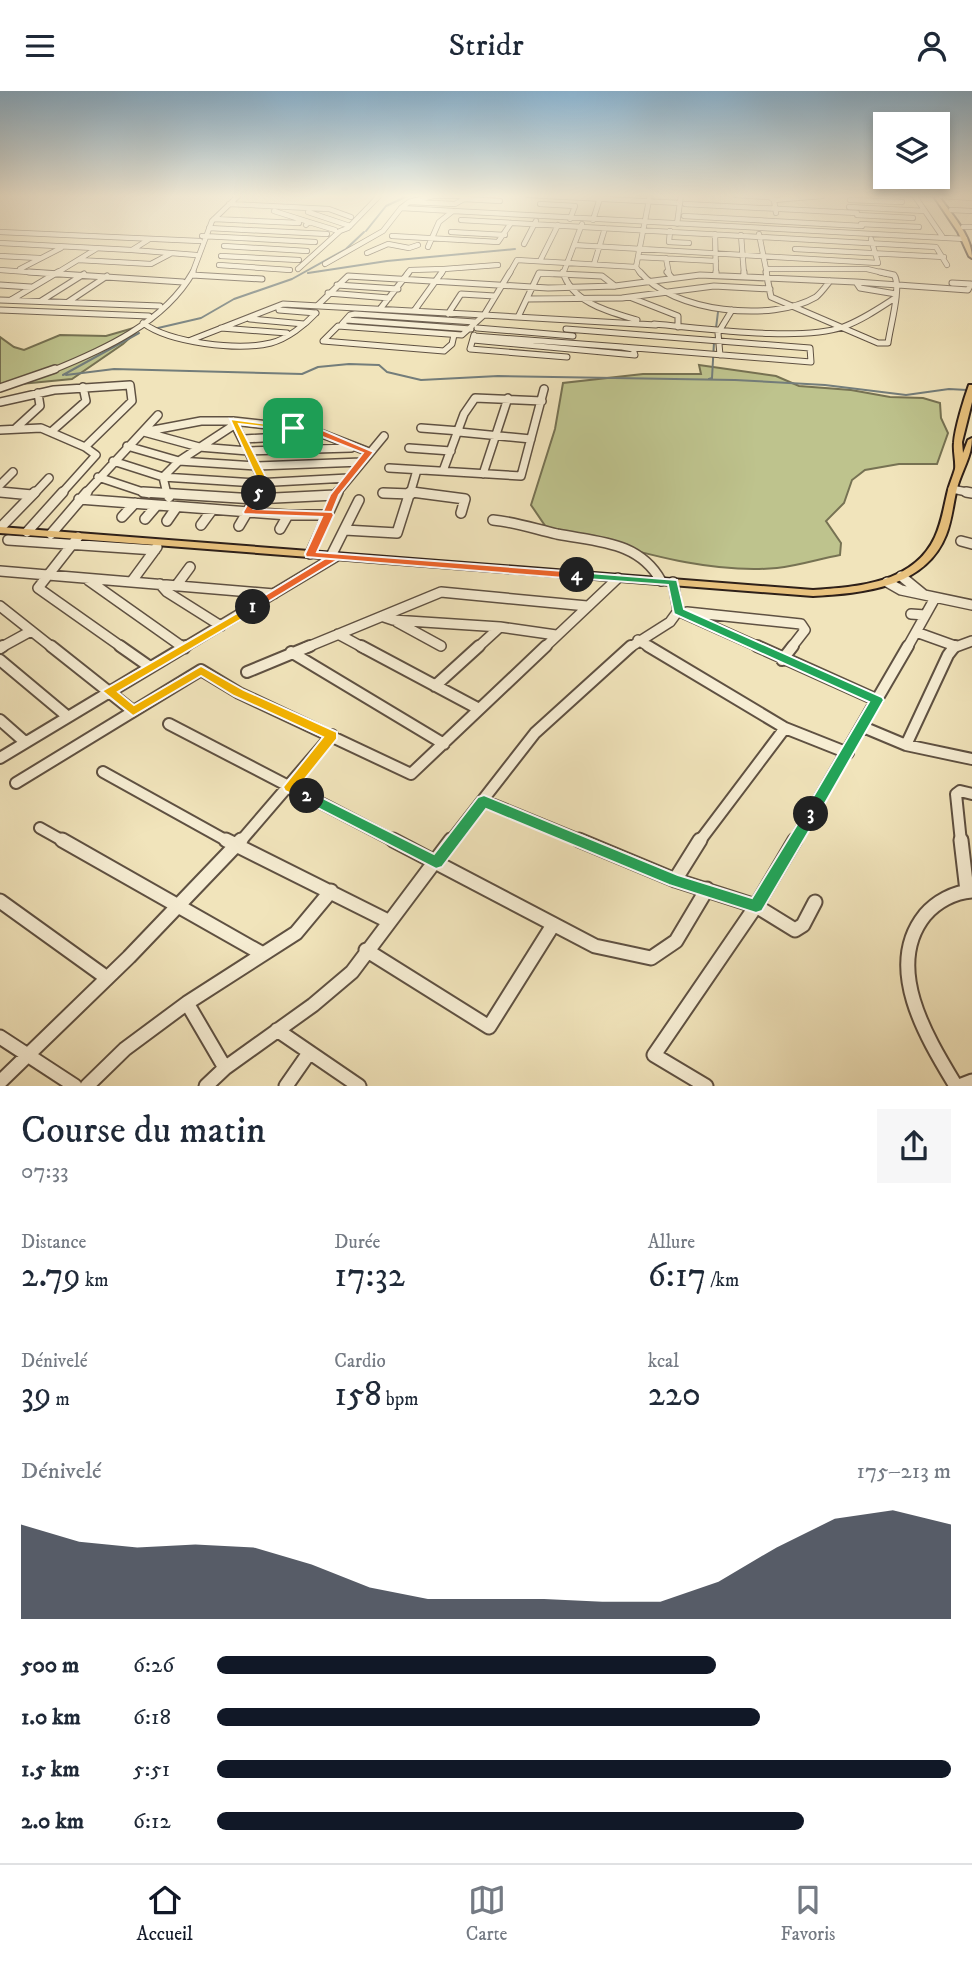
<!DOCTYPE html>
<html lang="fr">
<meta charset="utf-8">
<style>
:root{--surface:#fff;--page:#f6f6f7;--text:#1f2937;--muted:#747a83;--line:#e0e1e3;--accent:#111827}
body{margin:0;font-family:"IM FELL DW Pica",serif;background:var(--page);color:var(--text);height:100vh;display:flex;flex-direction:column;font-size:26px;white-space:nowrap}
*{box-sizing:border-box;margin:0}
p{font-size:23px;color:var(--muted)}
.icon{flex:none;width:38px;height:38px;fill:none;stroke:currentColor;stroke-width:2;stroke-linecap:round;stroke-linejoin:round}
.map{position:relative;height:995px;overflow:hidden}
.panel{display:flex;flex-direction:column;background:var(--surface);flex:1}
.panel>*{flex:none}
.fabs{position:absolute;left:873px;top:21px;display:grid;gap:14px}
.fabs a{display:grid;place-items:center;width:77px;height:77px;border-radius:0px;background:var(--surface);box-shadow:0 4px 10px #0003;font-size:35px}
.pin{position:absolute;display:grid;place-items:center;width:60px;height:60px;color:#fff;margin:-30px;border-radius:14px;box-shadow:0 4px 10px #0006}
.km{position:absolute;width:35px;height:35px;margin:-18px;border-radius:50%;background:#222;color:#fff;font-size:19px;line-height:35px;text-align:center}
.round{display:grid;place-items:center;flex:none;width:74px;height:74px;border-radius:0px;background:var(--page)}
.headline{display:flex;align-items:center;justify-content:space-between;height:119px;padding:0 21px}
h1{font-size:38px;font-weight:600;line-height:52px}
.stats{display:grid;grid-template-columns:repeat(3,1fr);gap:10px;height:119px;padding:7px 21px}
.stats div{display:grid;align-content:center}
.stats b{font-size:35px;font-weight:600}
.stats small{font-size:19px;font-weight:400}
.stats p{font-size:19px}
.chart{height:196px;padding:14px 21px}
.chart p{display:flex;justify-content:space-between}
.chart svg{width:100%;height:126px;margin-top:7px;fill:var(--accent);opacity:.7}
ul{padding:0 21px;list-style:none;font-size:23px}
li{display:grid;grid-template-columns:112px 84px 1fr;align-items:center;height:52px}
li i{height:18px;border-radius:9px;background:var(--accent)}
header{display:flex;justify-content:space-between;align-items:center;height:91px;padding:0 21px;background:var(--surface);font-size:32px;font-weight:600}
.dock{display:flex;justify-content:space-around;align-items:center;height:98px;border-top:2px solid var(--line);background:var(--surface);font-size:19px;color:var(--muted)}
.dock a{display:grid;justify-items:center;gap:4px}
.dock .current{color:var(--accent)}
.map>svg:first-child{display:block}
</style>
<header><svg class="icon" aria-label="menu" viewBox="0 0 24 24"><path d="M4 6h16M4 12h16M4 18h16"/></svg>Stridr<svg class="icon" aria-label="person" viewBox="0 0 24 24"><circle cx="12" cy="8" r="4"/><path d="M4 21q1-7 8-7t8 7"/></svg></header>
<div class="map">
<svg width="972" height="995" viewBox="0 0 972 995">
<rect width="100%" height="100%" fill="#f1e4bb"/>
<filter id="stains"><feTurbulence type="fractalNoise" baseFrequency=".00286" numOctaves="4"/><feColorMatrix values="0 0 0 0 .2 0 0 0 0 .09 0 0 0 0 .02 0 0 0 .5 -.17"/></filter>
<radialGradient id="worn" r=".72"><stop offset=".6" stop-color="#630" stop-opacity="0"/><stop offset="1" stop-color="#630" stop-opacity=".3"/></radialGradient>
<path fill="#bec38d" stroke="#767253" stroke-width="2" d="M144 234 123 253 72 288 0 295V246L14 256 24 259 60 244 106 245Z
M699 274 776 285 799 295 851 299 890 306 923 307 940 312 941 327 948 342 937 373H899L865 379 852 389 844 412 826 430 841 452 840 464C819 468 798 475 777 477 699 484 620 454 546 436L531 414 555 338 563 292 643 283H701Z"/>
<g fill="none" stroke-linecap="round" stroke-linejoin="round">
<path stroke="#737d7b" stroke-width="2" d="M366 140 386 115 410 104
M308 182 387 170 515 158
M158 237 201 227 234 208 292 188 346 158 364 141
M716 237 718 221
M63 284 139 242
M66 284 114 278 302 283 318 276 349 273 379 274 387 281 421 289 498 285 735 289 825 294 906 304 949 298 967 299
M709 288 712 287 714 251"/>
<defs>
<path id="minor-far5" d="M437 104 409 111 401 117 453 120
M528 104 680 112
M736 104 769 106
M766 104 774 109 776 122
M895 104 898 105
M914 104 942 145
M433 105H466
M941 105 972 107
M774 109 822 105
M850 109 902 111
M409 111 455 113 464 108 500 110
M229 113 329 118 351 126
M540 113 575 115 570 128
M685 113 857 122
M849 116 925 120
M951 119 972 120
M274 120 309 131
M308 121 350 135
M857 124 913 127
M684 125 862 135
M214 128 299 132
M461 129 936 156 947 174
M593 129 601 104
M677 133 681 104
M861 133 919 136
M306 134 309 131 335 139
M963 136H972
M209 137 327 143
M670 140 669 151 689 152
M0 141 200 150
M451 141 505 144
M715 143 716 183
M759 143 767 183
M741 144 744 183
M202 145 315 151
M392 145 498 151 511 132
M0 152 132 159 148 149
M524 153 536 130
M574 154 878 172 871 148
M224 155 307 160
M428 156 439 131 453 120 965 148
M795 158 944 166
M132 159 196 164
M367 162 388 153 409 157 418 154
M0 165 39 167
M221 165 299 169
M638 166 716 170
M666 167 669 183
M78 169 151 173 170 163
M540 170 558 134
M325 173 383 140 401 117
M594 173 605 137
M219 174 290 179
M20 178 61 157
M298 178 340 140 348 137 380 104
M766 178H867L888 183
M0 179 56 183
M55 183 96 158
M192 183 212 130 239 104
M407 183 410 179 444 178
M441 183 444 178 498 174
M509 183 517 169 636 176
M539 183H553
M563 183 582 133
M641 183 636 176 650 104"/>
<path id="minor-far4" d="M29 181 183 191
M563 181C572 212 610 221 637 229
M640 181C672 221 772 232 816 206 821 202 826 195 830 190
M667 181 672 187
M716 181V184
M744 181V186
M766 181 771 206 878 252H888C890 236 902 195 894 184L880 181
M192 184 262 188
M856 191 968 199 971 193 952 192
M0 194 31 196
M337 194 398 198
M328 202 389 207
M632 207 678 225V236
M527 208 622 207 714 195 770 198
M0 209 160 215
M11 209 58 181
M41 210 84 183
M68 211 107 185
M318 214 348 185 548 197 615 195 700 184 856 191 860 197 896 203
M380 218 409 181
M0 219 149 225
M279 219 316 222
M414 220 442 181
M448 223 461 203 495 205
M519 224 539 182 602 185 615 195
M250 228 304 233
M346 229 471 238
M143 232C170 252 238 260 271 252 287 248 305 234 316 222
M654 233C703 237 799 251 843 236 862 229 878 218 895 207
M346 235 342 233 350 224 355 223 475 231
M221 237 287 242
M477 237 573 245
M566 238 810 257 811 271 622 256
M454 244 452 253 444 260 323 250 338 235 462 244 484 224 656 234
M474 244 470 258 567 266
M191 249 283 213 484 224 510 181
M473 249 635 264 633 258 622 256 474 245
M720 264 718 242 732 219
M51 280C103 259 164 232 193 181"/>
<path id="minor-far3" d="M0 297 55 278
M0 311 54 299 130 294 132 310 85 356
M233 330 264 392 258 403
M16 337 40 315 38 302
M421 337 460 340
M0 339 41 337 85 356 96 364 61 403
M51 341 86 310 83 296
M143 341 201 330H233L312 339 369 361
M144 341 199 356 248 360 351 357
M459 341 531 348
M244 348 316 344
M127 355 179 370 257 375 362 371
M409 357 451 360
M113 370 163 386 256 392 348 387
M389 377 521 385 544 298
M443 380 464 323 475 307 542 310
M483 383 508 307
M98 386 149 403
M0 394 13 381
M952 398 972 402
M0 401 17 403
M412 401 424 403
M383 402 400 403
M34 403 49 387
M85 403 158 324
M167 403 163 386 179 370 234 334
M336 403 384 345
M410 403 417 379"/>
<path id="minor-far2" d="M0 401 32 404
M143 401 255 408 335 404
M166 401 169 406
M412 401 465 408 461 422
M966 401 972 402
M383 402 411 403
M79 408 288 424H328
M122 426 135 412
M145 428 157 414
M493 429C515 431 535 438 557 443 597 451 639 450 661 490
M167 430 176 417
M201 434 212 419
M239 435 259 401
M0 437 35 401
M280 438 288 424
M345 439 397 442 410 401
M27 441 63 401
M51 443 87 401
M78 446 38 497 123 557
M8 449 155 459
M961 450 972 453
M310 463 338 401
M331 465 359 409
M0 480 274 503
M901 485 923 503
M88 489 184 557
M132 490 157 456
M887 491 901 499 972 514
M160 493 167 501 221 535
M176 495 190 476
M0 515 53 557
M678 520 761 557
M687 521 801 533 805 539 791 557
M911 523 925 524
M384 526 393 529 500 536 556 544
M397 531 441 555
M916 541 955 555
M338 543 364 557
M638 549 651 557
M0 557 31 540
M183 557 335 466
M305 557 441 501 587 515
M477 557 500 536
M544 557 618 487
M629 557 670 531 678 520 673 491
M907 557 935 507
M953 557 972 550"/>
<path id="minor-far1" d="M51 555 133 620
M120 555 150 576
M181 555 184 557
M361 555 479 618
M648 555 785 637
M757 555 877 609
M0 557 3 555
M291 561 444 653
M0 569 67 625
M782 569 793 555
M247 581 310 555
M435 595 479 555
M0 629 25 651
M169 633 396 751
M863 636 906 654 972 668
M906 654 948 564 955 555
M0 667 186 555
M103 681 229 751
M16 692 201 579 239 602 411 683 546 555
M484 710 584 751
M40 737 65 751
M240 751 332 644
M450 751 535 642 631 555
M699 751 785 637 848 662
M794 751 908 555
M961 751 956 703 960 700 972 703"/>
<path id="minor" d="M62 749 261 862
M226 749 388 830
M393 749 595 855 651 867 676 850 707 798
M579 749 675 789 756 815 795 839 803 834 815 811
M961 749 967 800
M675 789 700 749
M0 810 107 887
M366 859 489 936 553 834
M187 912 225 977
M277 939 359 995
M0 946 75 995
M0 991 129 866 241 749
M87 995 125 958 187 912 296 842 331 800
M206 995 225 977 313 914 352 881 451 749
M286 995 309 962
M706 995 654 964 756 815 795 749
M956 995C927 947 883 876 925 824 936 811 954 801 972 800
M959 995 972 990"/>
<path id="major" d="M938 104C950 122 972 144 972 167L969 165 958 141 933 104Z
M969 294H972V311L962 351 963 362 968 349 972 347C972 365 962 379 957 397 953 413 952 429 946 444 925 497 863 502 813 505L0 442V436L813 499C858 496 914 492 935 446 942 431 944 415 948 399 950 392 953 385 955 378 956 371 953 360 954 352 955 337 964 308 969 294Z"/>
</defs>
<use href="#minor-far5" stroke="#5f5142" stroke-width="6"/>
<use href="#minor-far4" stroke="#5f5142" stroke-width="7"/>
<use href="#minor-far3" stroke="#5f5142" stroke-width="10"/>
<use href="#minor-far2" stroke="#5f5142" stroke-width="12"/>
<use href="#minor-far1" stroke="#5f5142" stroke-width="14"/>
<use href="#minor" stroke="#5f5142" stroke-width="17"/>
<use href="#major" stroke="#2e2019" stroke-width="4"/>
<use href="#minor-far5" stroke="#f6edd3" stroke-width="4.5"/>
<use href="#minor-far4" stroke="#f6edd3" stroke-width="5"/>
<use href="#minor-far3" stroke="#f6edd3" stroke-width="7"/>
<use href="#minor-far2" stroke="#f6edd3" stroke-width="9"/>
<use href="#minor-far1" stroke="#f6edd3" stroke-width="10"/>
<use href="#minor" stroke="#f6edd3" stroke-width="13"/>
<use href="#major" fill="#e8c27e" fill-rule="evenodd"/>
</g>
<linearGradient id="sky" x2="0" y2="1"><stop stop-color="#8bb7d6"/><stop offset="0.43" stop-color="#f9f3e0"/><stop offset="1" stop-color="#f9f3e0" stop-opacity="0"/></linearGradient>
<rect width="972" height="244" fill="url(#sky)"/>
<path fill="#f0652b" stroke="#fff" stroke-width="2" d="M293 334 320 338 374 361 339 404 316 461 339 463V468L253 520 247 516 249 514 324 468 305 463 330 404 363 362 315 343 290 339V335Z"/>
<path fill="#f5b400" stroke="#fff" stroke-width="2" d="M253 513 259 516 257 519 118 601 134 614 201 575 244 599 337 641V648L300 694 314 705 307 710 285 700 283 696 323 646 234 605 201 585 133 625 102 600Z"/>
<path fill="#22a559" stroke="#fff" stroke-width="2" d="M307 699 434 763 478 706 484 704 678 784 752 807 806 719 811 717 819 723 762 820 756 822 669 794 486 718 442 776 436 778 302 709 299 705Z"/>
<path fill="#22a559" stroke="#fff" stroke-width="2" d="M577 481 677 489 684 518 882 606 884 609 816 728 811 729 803 723 869 611 674 523 668 494 573 487 571 484Z"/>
<path fill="#f0652b" stroke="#fff" stroke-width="2" d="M259 399 263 402 254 418 332 421 334 424 317 461 577 481 582 484 577 488 306 466 305 463 322 426 244 423 243 421 255 400Z"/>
<path fill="#f5b400" stroke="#fff" stroke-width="2" d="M230 328 298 337 293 339 239 333 269 392 262 404 254 402 259 392Z"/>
<rect width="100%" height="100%" filter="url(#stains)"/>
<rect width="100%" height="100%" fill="url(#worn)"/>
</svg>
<div class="fabs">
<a><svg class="icon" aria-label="layers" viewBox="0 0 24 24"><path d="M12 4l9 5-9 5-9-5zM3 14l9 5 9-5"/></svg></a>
</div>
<div class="pin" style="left:293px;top:337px;background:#1e9e55"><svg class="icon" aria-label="arrive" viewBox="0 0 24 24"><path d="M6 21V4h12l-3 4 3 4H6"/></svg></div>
<b class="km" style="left:253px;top:516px">1</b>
<b class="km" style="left:307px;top:705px">2</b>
<b class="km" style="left:811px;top:723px">3</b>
<b class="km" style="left:577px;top:484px">4</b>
<b class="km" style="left:259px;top:402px">5</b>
</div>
<section class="panel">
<div class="headline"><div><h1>Course du matin</h1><p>07:33</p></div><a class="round"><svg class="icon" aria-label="share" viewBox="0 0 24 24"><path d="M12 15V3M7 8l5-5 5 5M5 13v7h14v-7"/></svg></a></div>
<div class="stats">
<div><p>Distance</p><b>2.79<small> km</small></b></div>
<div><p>Durée</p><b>17:32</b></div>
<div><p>Allure</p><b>6:17<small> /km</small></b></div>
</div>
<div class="stats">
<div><p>Dénivelé</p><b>39<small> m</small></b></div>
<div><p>Cardio</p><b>158<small> bpm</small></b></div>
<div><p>kcal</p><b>220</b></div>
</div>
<div class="chart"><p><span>Dénivelé</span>175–213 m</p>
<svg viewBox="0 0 160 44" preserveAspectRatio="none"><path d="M0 44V11L10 17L20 19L30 18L40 19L50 25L60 33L70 37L80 37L90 37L100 38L110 38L120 31L130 19L140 9L150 6L160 11V44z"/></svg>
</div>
<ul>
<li><b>500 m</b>6:26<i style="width:68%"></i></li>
<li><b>1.0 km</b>6:18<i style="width:74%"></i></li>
<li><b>1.5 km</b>5:51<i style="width:100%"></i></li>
<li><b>2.0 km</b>6:12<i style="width:80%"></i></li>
</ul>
</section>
<nav class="dock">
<a class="current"><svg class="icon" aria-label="home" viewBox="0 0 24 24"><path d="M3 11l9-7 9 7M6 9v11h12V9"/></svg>Accueil</a>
<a><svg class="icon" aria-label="map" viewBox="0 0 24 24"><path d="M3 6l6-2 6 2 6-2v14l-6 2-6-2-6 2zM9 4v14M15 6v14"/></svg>Carte</a>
<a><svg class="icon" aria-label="saved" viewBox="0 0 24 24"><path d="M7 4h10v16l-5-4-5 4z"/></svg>Favoris</a>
</nav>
